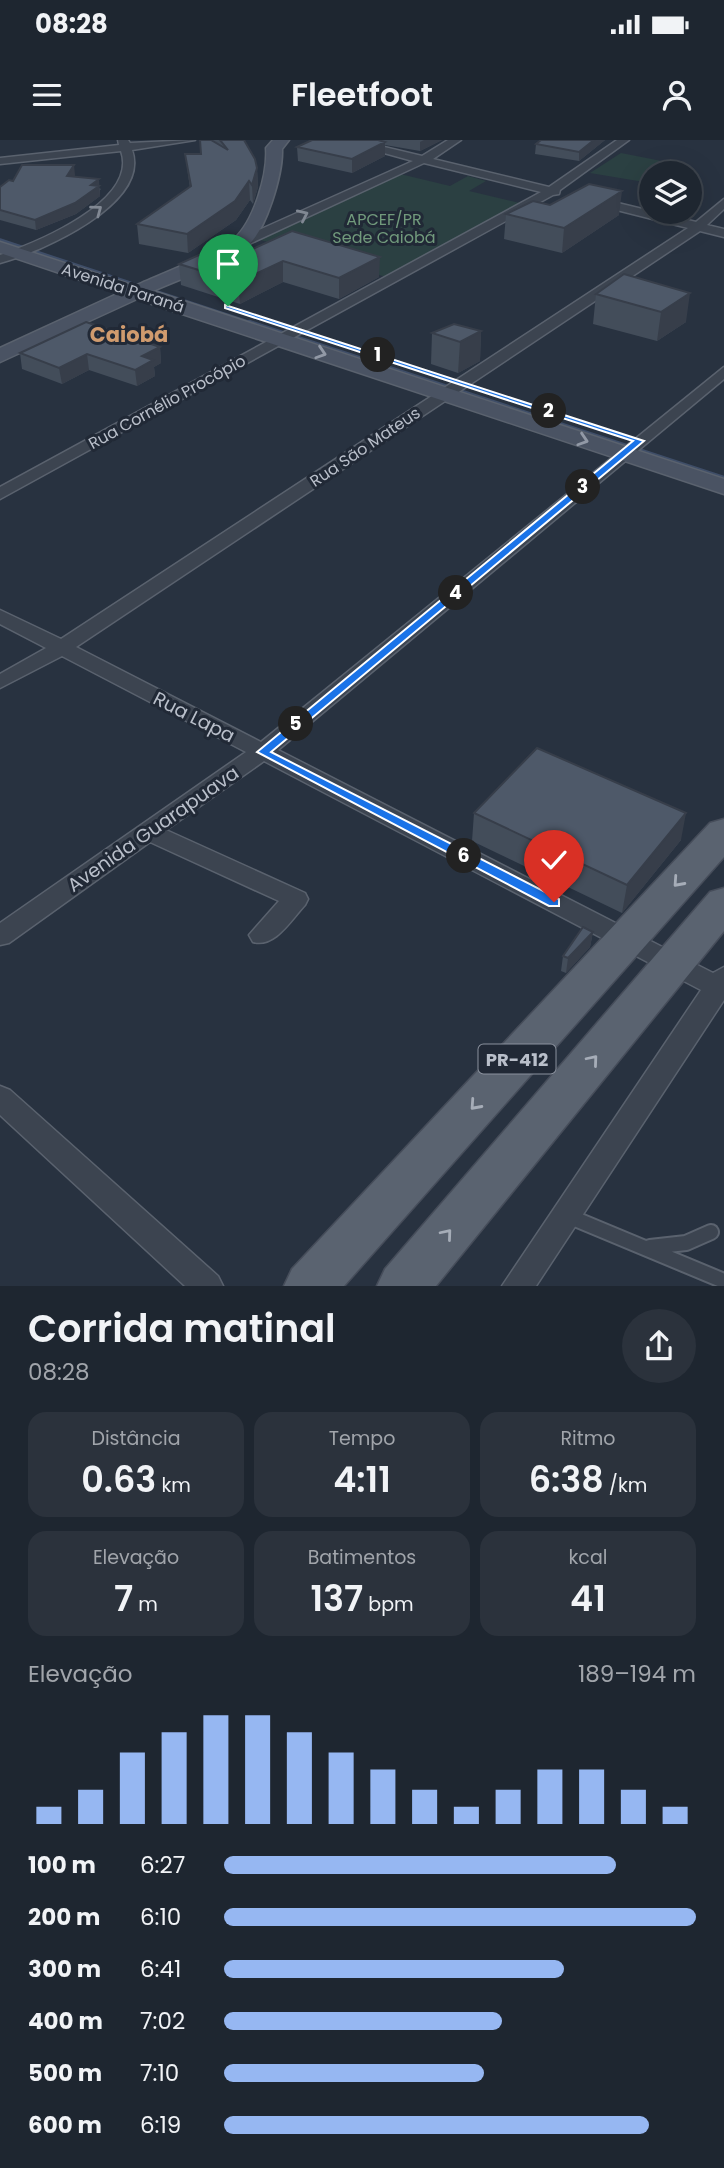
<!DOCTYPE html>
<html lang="pt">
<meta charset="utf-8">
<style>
:root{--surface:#1e2630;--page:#2b323c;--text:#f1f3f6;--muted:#a1a5ab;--line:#3c434c;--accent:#96b7f2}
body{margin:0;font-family:Poppins,sans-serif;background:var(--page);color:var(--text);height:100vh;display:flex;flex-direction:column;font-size:26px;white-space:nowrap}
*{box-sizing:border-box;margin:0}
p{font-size:23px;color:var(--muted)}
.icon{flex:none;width:38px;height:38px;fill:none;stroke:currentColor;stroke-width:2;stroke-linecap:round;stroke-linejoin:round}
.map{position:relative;height:1146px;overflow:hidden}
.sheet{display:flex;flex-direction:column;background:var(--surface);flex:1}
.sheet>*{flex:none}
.controls{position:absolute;left:639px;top:21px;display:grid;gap:14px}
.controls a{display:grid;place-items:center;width:63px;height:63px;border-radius:50%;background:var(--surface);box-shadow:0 7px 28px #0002,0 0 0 2px var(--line);font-size:35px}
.pin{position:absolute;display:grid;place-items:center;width:60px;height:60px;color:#fff;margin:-72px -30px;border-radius:50% 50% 50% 0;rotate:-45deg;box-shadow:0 0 7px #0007}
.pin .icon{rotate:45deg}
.km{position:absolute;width:35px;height:35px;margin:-18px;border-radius:50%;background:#222;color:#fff;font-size:19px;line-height:35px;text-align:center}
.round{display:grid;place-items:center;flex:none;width:74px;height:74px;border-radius:37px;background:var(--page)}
.headline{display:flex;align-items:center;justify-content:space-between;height:119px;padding:0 28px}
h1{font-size:38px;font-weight:600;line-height:52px}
.figures{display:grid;grid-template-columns:repeat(3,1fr);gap:10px;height:119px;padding:7px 28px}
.figures div{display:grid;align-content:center;border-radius:18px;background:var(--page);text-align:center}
.figures b{font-size:35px;font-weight:600}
.figures small{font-size:19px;font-weight:400}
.figures p{font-size:19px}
.chart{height:196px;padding:14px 28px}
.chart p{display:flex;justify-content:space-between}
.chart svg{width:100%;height:126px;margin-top:7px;stroke:var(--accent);stroke-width:6}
ul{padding:0 28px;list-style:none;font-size:23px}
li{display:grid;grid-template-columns:112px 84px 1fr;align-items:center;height:52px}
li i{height:18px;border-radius:9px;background:var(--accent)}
.status{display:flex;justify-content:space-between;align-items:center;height:49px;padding:0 35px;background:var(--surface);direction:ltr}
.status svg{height:19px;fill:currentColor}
header{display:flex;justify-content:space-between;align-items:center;height:91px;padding:0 28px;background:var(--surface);font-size:32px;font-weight:600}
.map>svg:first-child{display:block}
</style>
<div class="status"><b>08:28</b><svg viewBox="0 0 49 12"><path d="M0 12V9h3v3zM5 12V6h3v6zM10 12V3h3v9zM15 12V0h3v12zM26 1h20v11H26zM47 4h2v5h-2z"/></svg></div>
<header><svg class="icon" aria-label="menu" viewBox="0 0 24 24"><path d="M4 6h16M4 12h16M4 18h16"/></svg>Fleetfoot<svg class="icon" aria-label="person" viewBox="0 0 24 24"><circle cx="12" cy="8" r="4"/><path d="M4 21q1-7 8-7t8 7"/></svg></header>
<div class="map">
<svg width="724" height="1146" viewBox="0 0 724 1146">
<rect width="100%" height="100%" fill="#283240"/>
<path fill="#2b4042" d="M621 13 682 25 686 26 681 27 683 33H651V39L644 42 590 33Z
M396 33 450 46 468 36 486 41 469 51 520 63 386 137 257 99Z"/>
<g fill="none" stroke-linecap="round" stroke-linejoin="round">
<path stroke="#3f4e68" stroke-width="3.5" d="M0 100 254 184"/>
<path stroke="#3f4e68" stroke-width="4.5" d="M249 182 724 338"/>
<defs>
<path id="lane" d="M568 1076 724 1141
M650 1107 686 1103 711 1092"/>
<path id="street" d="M118 0H128L130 3 195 0 132 10C151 64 41 112 0 123V115C36 103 139 61 121 11L0 24V18L119 5Z
M337 0H355L422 16 448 0H461L433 19 549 47 617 0H629L560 50 559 54 553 55 0 359V347L541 52 424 23 245 106H237V100L413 21Z
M593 57 696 82 724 59V69L707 85 724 89V97L700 91 76 507 261 602 724 227V239L278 610 713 833 724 827V860L536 1146H502L701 850 264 621 166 690 305 753 308 759 305 765C291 780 275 808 253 802L249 795 279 761 150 702 9 803 0 805V783L246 612 62 516 0 548V534L46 508 0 484V470L61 499 688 88 589 63V59Z
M0 946 10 950 218 1136 223 1146H185L0 975Z"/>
<path id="secondary" d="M273 0H289L282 9C283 33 266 93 246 107 223 124 180 139 153 151L724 339V354L137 159 0 222V208L119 153 0 113V102L135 146C154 137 223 110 234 99 254 81 268 34 266 8Z"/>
<path id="primary" d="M724 679V717L344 1146H284L292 1129 710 683Z
M724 748V791L436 1146H377L385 1129 710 752Z"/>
</defs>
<use href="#lane" stroke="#5a626e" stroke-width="18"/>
<use href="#street" stroke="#5a626e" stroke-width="3"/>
<use href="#secondary" stroke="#5a626e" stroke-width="3"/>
<use href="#primary" stroke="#464d5a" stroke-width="3"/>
<use href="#lane" stroke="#3c4450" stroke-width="14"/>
<use href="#street" fill="#3c4450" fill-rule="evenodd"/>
<use href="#secondary" fill="#4a5363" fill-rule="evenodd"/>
<use href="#primary" fill="#5a6370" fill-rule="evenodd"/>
</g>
<path fill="#434d5a" d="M200 0H244L257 28 258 47 253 64 250 60 236 80 188 113 139 104 137 84 190 48 185 14H201Z
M312 0H442L420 11 385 5V16L352 33 298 21 297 7Z
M541 0H605L579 21 535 14 536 4Z
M75 35 74 36 101 49 100 50V56L76 74 36 90 0 80V47L13 41Z
M550 65 619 75 562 113 504 99 506 74Z
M246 112 379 137 339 159 283 142 240 164 181 145 179 124Z
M624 134 686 182 657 201 593 184 596 154Z
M481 191 480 221 458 233 431 224 432 193Z
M160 207 161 223 154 227 155 236 137 246 89 230 62 244 22 229 20 213Z
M474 673 681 700 622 773 472 701Z
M593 792 590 807 566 833 561 831 563 816Z"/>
<path fill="#373e4a" d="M424 0H442L420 11V2Z
M594 0H605L579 21V12Z
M385 2V16L352 33V19Z
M74 25 75 35 68 45 67 36Z
M257 28 258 47 253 64 252 45Z
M99 39 100 56 76 74 36 90 35 80 91 45Z
M249 41 250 60 236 80 188 113 187 94Z
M622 51 619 75 562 113 564 88Z
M380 117 379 137 339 159V138Z
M283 121V142L240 164 238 142Z
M690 153 686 182 657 201 661 172Z
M481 191 480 221 458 233 460 202Z
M160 207 161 223 154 227 155 236 137 246 135 230 142 216Z
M87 214 89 230 62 244 59 228Z
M686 673 681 700 622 773 627 745Z
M593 792 590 807 566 833 568 818Z"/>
<path fill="#4e5969" stroke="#373e4a" stroke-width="2" d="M200 0H211L228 10 220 0H244L255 19 257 28 252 45 249 41 235 61 187 94 137 84 191 46 185 14H201Z
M312 0H378L385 2 352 19 297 7Z
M541 0H594L579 12 536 4Z
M22 25H74L67 36 99 39 91 45 99 46 75 63 35 80 0 70V47L9 40 13 41Z
M589 44 622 51 564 88 506 74 533 61 550 65Z
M292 91 380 117 339 138 283 121 238 142 179 124 221 105 246 112Z
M624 134 690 153 661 172 596 154Z
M86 182 160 207 142 216 153 220 135 230 87 214 59 228 20 213Z
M454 184 481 191 460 202 432 193Z
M537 608 686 673 627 745 474 673Z
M583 787 593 792 568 818 563 816Z"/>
<defs><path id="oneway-chevron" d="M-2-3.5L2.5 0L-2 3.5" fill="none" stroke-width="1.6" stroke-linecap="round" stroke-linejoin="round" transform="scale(1.75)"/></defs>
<g stroke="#818893">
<use href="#oneway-chevron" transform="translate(97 70) rotate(-37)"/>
<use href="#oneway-chevron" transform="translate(303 75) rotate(-25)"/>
</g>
<g stroke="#9299a6">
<use href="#oneway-chevron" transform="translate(321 213) rotate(18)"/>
<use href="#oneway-chevron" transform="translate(583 300) rotate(18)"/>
</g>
<g stroke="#a6adb8">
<use href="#oneway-chevron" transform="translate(678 742) rotate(132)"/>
<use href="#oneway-chevron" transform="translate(593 920) rotate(-50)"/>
<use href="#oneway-chevron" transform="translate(475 965) rotate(132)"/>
<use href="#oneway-chevron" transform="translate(447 1094) rotate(-50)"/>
</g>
<path fill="#1a73e8" stroke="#fff" stroke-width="2" d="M225 165 644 301 271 612 559 759V766H549L257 612 633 301 225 168Z"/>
<g text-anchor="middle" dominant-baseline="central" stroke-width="6" stroke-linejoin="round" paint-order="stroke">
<g font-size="16" fill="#719a7c" stroke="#212936">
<text x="384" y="79">APCEF/PR<tspan x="384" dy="18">Sede Caiobá</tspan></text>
</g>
<g font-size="16" fill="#b9bfca" stroke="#212936">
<text transform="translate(123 148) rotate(18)">Avenida Paraná</text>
<text transform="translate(167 262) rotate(-29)">Rua Cornélio Procópio</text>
<text transform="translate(365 307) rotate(-34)">Rua São Mateus</text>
</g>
<rect fill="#212936" stroke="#8b929e" stroke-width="2" x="478.5" y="904.5" width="77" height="29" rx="5"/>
<g font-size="18" font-weight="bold" fill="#b9bfca">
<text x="517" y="919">PR-412</text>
</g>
<g font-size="19" fill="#b9bfca" stroke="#212936">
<text transform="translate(194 577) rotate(27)">Rua Lapa</text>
<text transform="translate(153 689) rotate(-35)">Avenida Guarapuava</text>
</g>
<g font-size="21" font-weight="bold" fill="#d09b6e" stroke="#212936">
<text x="129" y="194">Caiobá</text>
</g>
</g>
</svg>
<div class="controls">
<a><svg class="icon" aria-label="layers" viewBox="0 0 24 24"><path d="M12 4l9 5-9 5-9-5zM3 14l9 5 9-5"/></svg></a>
</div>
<div class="pin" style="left:228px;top:166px;background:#1e9e55"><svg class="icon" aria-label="arrive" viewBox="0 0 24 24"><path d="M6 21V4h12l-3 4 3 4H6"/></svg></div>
<div class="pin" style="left:554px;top:762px;background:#d93025"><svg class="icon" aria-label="check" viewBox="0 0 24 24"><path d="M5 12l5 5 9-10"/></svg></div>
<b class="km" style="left:378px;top:215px">1</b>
<b class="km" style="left:549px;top:271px">2</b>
<b class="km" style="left:583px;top:347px">3</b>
<b class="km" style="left:456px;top:453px">4</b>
<b class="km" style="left:296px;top:584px">5</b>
<b class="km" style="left:464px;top:716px">6</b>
</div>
<section class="sheet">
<div class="headline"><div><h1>Corrida matinal</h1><p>08:28</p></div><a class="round"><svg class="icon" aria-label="share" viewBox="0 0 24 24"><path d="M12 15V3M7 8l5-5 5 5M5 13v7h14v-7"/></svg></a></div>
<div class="figures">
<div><p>Distância</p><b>0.63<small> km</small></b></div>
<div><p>Tempo</p><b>4:11</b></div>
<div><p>Ritmo</p><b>6:38<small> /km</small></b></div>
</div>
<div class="figures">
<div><p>Elevação</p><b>7<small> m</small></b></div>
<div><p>Batimentos</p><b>137<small> bpm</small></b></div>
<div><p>kcal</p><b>41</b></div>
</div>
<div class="chart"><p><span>Elevação</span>189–194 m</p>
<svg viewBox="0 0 160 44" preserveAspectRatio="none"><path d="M5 44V38M15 44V32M25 44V19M35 44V12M45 44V6M55 44V6M65 44V12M75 44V19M85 44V25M95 44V32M105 44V38M115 44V32M125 44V25M135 44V25M145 44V32M155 44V38"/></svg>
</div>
<ul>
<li><b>100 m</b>6:27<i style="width:83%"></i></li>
<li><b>200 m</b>6:10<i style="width:100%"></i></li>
<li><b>300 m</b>6:41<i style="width:72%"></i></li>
<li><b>400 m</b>7:02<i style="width:59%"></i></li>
<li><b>500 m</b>7:10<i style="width:55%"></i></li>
<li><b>600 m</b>6:19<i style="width:90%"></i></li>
</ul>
</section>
